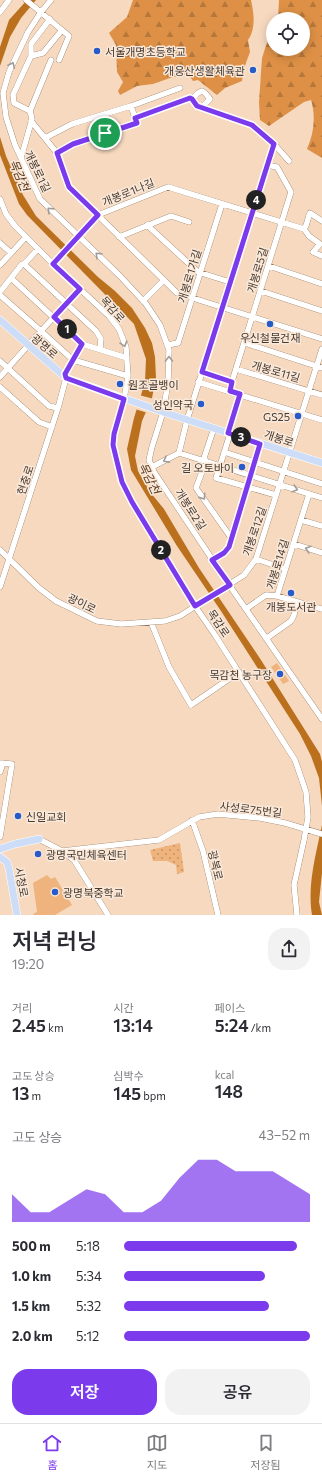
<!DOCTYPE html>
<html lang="ko">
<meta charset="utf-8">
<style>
:root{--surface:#fff;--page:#f2f2f3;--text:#2b2b33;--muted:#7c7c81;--line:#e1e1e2;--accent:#7c3aed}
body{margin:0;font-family:Commissioner,"Noto Sans KR",sans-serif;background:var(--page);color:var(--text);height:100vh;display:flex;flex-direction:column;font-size:15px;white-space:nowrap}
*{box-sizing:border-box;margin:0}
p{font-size:13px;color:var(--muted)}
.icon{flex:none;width:22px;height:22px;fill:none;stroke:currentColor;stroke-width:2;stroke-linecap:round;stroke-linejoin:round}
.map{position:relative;height:915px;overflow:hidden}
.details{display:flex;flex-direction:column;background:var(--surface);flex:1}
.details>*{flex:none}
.buttons{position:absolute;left:266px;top:12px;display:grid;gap:8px}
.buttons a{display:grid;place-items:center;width:44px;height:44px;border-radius:50%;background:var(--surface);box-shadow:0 2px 10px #0003;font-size:20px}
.pin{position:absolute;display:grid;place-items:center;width:34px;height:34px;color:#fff;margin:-17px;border:2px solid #fff;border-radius:50%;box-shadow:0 1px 4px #0007}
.km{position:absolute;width:20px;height:20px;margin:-10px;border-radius:50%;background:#222;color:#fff;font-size:11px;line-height:20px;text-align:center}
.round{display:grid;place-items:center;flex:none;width:42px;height:42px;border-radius:16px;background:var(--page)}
.overview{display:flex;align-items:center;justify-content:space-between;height:68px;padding:0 12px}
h1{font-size:22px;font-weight:600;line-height:30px}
.stats{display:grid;grid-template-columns:repeat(3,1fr);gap:6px;height:68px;padding:4px 12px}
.stats div{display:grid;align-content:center}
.stats b{font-size:17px;font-weight:600}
.stats small{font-size:11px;font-weight:400}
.stats p{font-size:11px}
.chart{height:112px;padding:8px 12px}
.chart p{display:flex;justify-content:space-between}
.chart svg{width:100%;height:72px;margin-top:4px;fill:var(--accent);opacity:.7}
.primary-button{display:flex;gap:8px;margin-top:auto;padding:8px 12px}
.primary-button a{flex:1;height:46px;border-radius:16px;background:var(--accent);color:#fff;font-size:16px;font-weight:600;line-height:46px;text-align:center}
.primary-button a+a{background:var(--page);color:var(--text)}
ul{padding:0 12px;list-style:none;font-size:13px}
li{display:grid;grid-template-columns:64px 48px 1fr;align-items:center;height:30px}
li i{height:10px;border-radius:5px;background:var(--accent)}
.tab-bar{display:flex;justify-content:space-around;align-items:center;height:56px;border-top:1px solid var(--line);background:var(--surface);font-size:11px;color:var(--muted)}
.tab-bar a{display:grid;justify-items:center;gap:2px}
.tab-bar .selected{color:var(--accent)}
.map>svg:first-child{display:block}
</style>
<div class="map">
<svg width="322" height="915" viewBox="0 0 322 915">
<defs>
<pattern id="forest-firs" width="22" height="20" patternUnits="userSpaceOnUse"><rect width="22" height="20" fill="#de9146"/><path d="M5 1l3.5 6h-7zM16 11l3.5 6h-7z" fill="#b6773b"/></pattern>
<pattern id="park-dots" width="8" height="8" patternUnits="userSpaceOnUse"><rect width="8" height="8" fill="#efb37e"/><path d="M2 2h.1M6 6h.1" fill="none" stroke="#c39368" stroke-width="1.8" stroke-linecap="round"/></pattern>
</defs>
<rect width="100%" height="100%" fill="#f6d9bf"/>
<path fill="url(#forest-firs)" d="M133 0H251C254 13 256 29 248 40L250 52 244 68 242 81 225 88 217 95 198 80 193 81 188 74 170 78 153 84 137 86 120 95 118 91 123 82 117 72 116 45 109 33 127 17Z
M279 0H322V158L307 149C314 133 316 116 311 100L304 102 269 126 260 120 259 102 262 58 271 30 273 27V49H303V19H278Z"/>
<path fill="url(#park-dots)" d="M180 843 184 872 177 874 176 865 167 861H153L150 850Z"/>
<path fill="#efb37e" d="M277 663 289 681 283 684 271 667Z
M47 875 51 879 55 877 72 905 55 915H34L33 914 37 912 33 883Z"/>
<path fill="#bb701e" d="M27 0H36L21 18 10 37 0 66V47L9 20Z
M0 137 6 156 23 195 36 216 98 277 115 291 132 308 145 328 152 343 155 357 156 378 152 398 142 421 135 456 138 471 150 492 164 509 199 568 261 660 320 754 322 762V806L319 778 311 756 300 734 221 611 177 546 131 470 127 449 134 418 145 382 146 359 134 324 27 215 19 204 0 155Z
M322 825V873L319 902 322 915H312C307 885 316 854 322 825Z"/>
<path fill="#f6d9bf" d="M139 395 154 399 148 413 135 409Z"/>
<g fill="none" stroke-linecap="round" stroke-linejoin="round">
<defs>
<path id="minor" d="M26 0 69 36 59 60
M51 0 41 12 28 32 9 72 3 93 6 117 15 145 40 199 120 276 146 304 160 325 169 350 168 383 163 412 152 447 149 460 154 472 234 592 322 719
M0 12 9 0
M31 56 43 53 62 30
M192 99 198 93 202 91 205 93 210 99 201 108
M131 106 180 88
M30 111 14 103 13 95 31 56V44L50 19
M135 118 190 98 192 99 197 106 252 125 274 144 289 161
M31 121 57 153
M45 138 72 124 131 106 137 123 73 144 57 153 69 187 177 293 322 339
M21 158 32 119 30 111 51 60
M0 199 6 214 15 226 53 264 109 316 119 329 126 347 128 376 124 399 114 434 113 445 122 482 132 502 195 606 215 635 295 760 306 792 308 817 304 840 294 885 297 915
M147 225 198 272 230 282
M304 229C308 224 307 219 310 213L322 221
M119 237 171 216 189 222
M0 243 11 253
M24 264 96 331 101 339 100 348
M53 264 98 215 168 187 304 229 309 236 320 244 313 252 322 256
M0 265 26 237
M269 266 322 284
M12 279 82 344 127 358
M261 291 322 311
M0 292 22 264H24L38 249
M0 295 41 331 80 289
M143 301 164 280
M245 343 322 368
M167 345 178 343 222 204
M0 361 49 406 58 408
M236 369 322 395
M202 372 232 382
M0 377 41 331 73 360 128 376
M198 382 322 420
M0 387 39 422 52 427
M229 391 291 192 277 167 267 165
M214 428 204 458 206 461 196 488 232 539
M229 433 240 395
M230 434 216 478 276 495
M224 452 322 484
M179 453 322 498
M152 467 179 453 187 420 274 144
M309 494 277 596 322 609
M301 520 322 526
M294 544 322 553
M0 550 39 588 56 601 97 621 121 624 165 621 180 616 244 575 256 559 322 349
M256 559 285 569
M213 560 224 553 229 547 260 444
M0 587 58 408 66 378 65 374 82 344
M246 609 266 595 277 596
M151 622 169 667 191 705 239 672
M267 638 291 621 294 615 297 602
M0 763 12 764 0 837
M0 772 3 763
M192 820 203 851 218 915
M39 839 62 851 74 860 108 915
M62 851 159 840 199 817 218 814 260 818 285 823 322 834"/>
<path id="major" d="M0 320 66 378 163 412 322 463
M0 849 15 844 39 839
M0 857 7 862 9 869 17 915"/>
</defs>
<use href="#minor" stroke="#896f58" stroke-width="6"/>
<use href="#major" stroke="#fff" stroke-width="8"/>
<use href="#minor" stroke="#fff" stroke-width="5.5"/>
<use href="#major" stroke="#ceddf7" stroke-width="7"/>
</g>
<defs><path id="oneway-chevron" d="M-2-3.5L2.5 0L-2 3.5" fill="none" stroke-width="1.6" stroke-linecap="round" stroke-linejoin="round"/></defs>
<g stroke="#a29c98">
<use href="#oneway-chevron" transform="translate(12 65) rotate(-65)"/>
<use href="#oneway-chevron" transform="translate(50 210) rotate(-136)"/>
<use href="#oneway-chevron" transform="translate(98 255) rotate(-136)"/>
<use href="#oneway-chevron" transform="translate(124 344) rotate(72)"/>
<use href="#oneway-chevron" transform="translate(169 359) rotate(-90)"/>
<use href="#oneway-chevron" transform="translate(166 460) rotate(152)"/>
<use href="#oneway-chevron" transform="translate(295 489) rotate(17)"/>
<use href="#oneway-chevron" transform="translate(203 497) rotate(55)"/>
<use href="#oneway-chevron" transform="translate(308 549) rotate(-163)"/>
</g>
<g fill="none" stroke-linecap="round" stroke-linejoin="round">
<defs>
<path id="route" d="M190 98 192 99 197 106 252 125 274 144 202 372 232 382 230 391 240 394 228 433 260 444 229 547 224 553 212 560 230 585 195 606 132 502 122 482 113 445 114 434 124 399 66 378 65 374 82 344 54 317 80 289 53 264 98 215 69 187 57 153 73 144 137 123 135 118Z"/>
</defs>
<use href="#route" stroke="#fff" stroke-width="8"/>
<use href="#route" stroke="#7c3aed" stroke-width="5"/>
</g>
<g fill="#265bc9" stroke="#fae8d9" stroke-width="1.5">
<circle cx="97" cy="51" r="4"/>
<circle cx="253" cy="70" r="4"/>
<circle cx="270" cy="324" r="4"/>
<circle cx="120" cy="384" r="4"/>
<circle cx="201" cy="404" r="4"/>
<circle cx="298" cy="416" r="4"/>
<circle cx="242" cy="467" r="4"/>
<circle cx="291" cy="593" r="4"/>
<circle cx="280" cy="674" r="4"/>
<circle cx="18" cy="816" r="4"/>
<circle cx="38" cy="854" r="4"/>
<circle cx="55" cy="892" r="4"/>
</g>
<g text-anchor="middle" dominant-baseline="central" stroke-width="3" stroke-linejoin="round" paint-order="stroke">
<g font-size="11" fill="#463a30" stroke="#fae8d9" text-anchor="start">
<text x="105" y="51">서울개명초등학교</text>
<text x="245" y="70" text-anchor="end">개웅산생활체육관</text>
<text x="270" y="337" text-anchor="middle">우신철물건재</text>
<text x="128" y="384">원조골뱅이</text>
<text x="193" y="404" text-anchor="end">성인약국</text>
<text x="290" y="416" text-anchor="end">GS25</text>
<text x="234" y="467" text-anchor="end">길 오토바이</text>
<text x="291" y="606" text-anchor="middle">개봉도서관</text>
<text x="272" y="674" text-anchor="end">목감천 농구장</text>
<text x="26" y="816">신일교회</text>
<text x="46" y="854">광명국민체육센터</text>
<text x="63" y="892">광명북중학교</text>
</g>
<g font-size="11" fill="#463a30" stroke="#fae8d9">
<text transform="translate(38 171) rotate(64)">개봉로1길</text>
<text transform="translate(128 192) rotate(-22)">개봉로1나길</text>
<text transform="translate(257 270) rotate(-73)">개봉로5길</text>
<text transform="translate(189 276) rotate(-73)">개봉로1가길</text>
<text transform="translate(113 309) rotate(48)">목감로</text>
<text transform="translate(45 346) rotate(41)">광명로</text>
<text transform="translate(276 371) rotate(16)">개봉로11길</text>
<text transform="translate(279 438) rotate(18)">개봉로</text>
<text transform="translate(25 480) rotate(-72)">현충로</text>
<text transform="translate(191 509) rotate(57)">개봉로2길</text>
<text transform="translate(254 531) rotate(-71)">개봉로12길</text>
<text transform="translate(277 564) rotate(-73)">개봉로14길</text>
<text transform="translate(82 603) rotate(26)">광이로</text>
<text transform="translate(219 623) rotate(56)">목감로</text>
<text transform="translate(251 809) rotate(7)">사성로75번길</text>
<text transform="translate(216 865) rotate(76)">광복로</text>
<text transform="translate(22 882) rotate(79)">시청로</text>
</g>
<g font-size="12" font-style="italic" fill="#59381a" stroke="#fae8d9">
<text transform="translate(20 175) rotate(67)">목감천</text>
<text transform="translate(150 478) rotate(64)">목감천</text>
</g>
</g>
</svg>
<div class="buttons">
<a><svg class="icon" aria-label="locate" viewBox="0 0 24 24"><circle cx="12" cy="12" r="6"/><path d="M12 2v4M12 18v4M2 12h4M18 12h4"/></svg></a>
</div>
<div class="pin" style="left:105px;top:133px;background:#1e9e55"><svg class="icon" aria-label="arrive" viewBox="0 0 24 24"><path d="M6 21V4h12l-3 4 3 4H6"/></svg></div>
<b class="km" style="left:67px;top:329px">1</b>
<b class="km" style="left:161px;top:550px">2</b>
<b class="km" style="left:241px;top:437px">3</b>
<b class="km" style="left:256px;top:200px">4</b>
</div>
<section class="details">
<div class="overview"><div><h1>저녁 러닝</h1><p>19:20</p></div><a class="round"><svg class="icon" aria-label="share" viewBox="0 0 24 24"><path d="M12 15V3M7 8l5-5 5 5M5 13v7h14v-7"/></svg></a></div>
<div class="stats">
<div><p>거리</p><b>2.45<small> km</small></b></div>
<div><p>시간</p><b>13:14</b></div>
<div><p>페이스</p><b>5:24<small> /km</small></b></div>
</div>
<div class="stats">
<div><p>고도 상승</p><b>13<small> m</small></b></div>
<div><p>심박수</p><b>145<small> bpm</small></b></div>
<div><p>kcal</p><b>148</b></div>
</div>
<div class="chart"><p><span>고도 상승</span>43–52 m</p>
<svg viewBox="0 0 160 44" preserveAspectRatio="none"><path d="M0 44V27L10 38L20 38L30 31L40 24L50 27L60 38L70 38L80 31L90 17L100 6L110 6L120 13L130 13L140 13L150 20L160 27V44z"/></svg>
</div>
<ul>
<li><b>500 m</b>5:18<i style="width:93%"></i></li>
<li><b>1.0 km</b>5:34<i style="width:76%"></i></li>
<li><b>1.5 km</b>5:32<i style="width:78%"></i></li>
<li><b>2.0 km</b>5:12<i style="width:100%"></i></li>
</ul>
<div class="primary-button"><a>저장</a><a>공유</a></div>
</section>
<nav class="tab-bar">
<a class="selected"><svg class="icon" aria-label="home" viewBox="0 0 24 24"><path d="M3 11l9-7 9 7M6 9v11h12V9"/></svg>홈</a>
<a><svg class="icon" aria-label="map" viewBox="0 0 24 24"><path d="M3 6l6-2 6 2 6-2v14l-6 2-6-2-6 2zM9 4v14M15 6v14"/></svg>지도</a>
<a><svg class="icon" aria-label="saved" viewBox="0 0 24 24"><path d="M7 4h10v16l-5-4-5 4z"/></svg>저장됨</a>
</nav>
